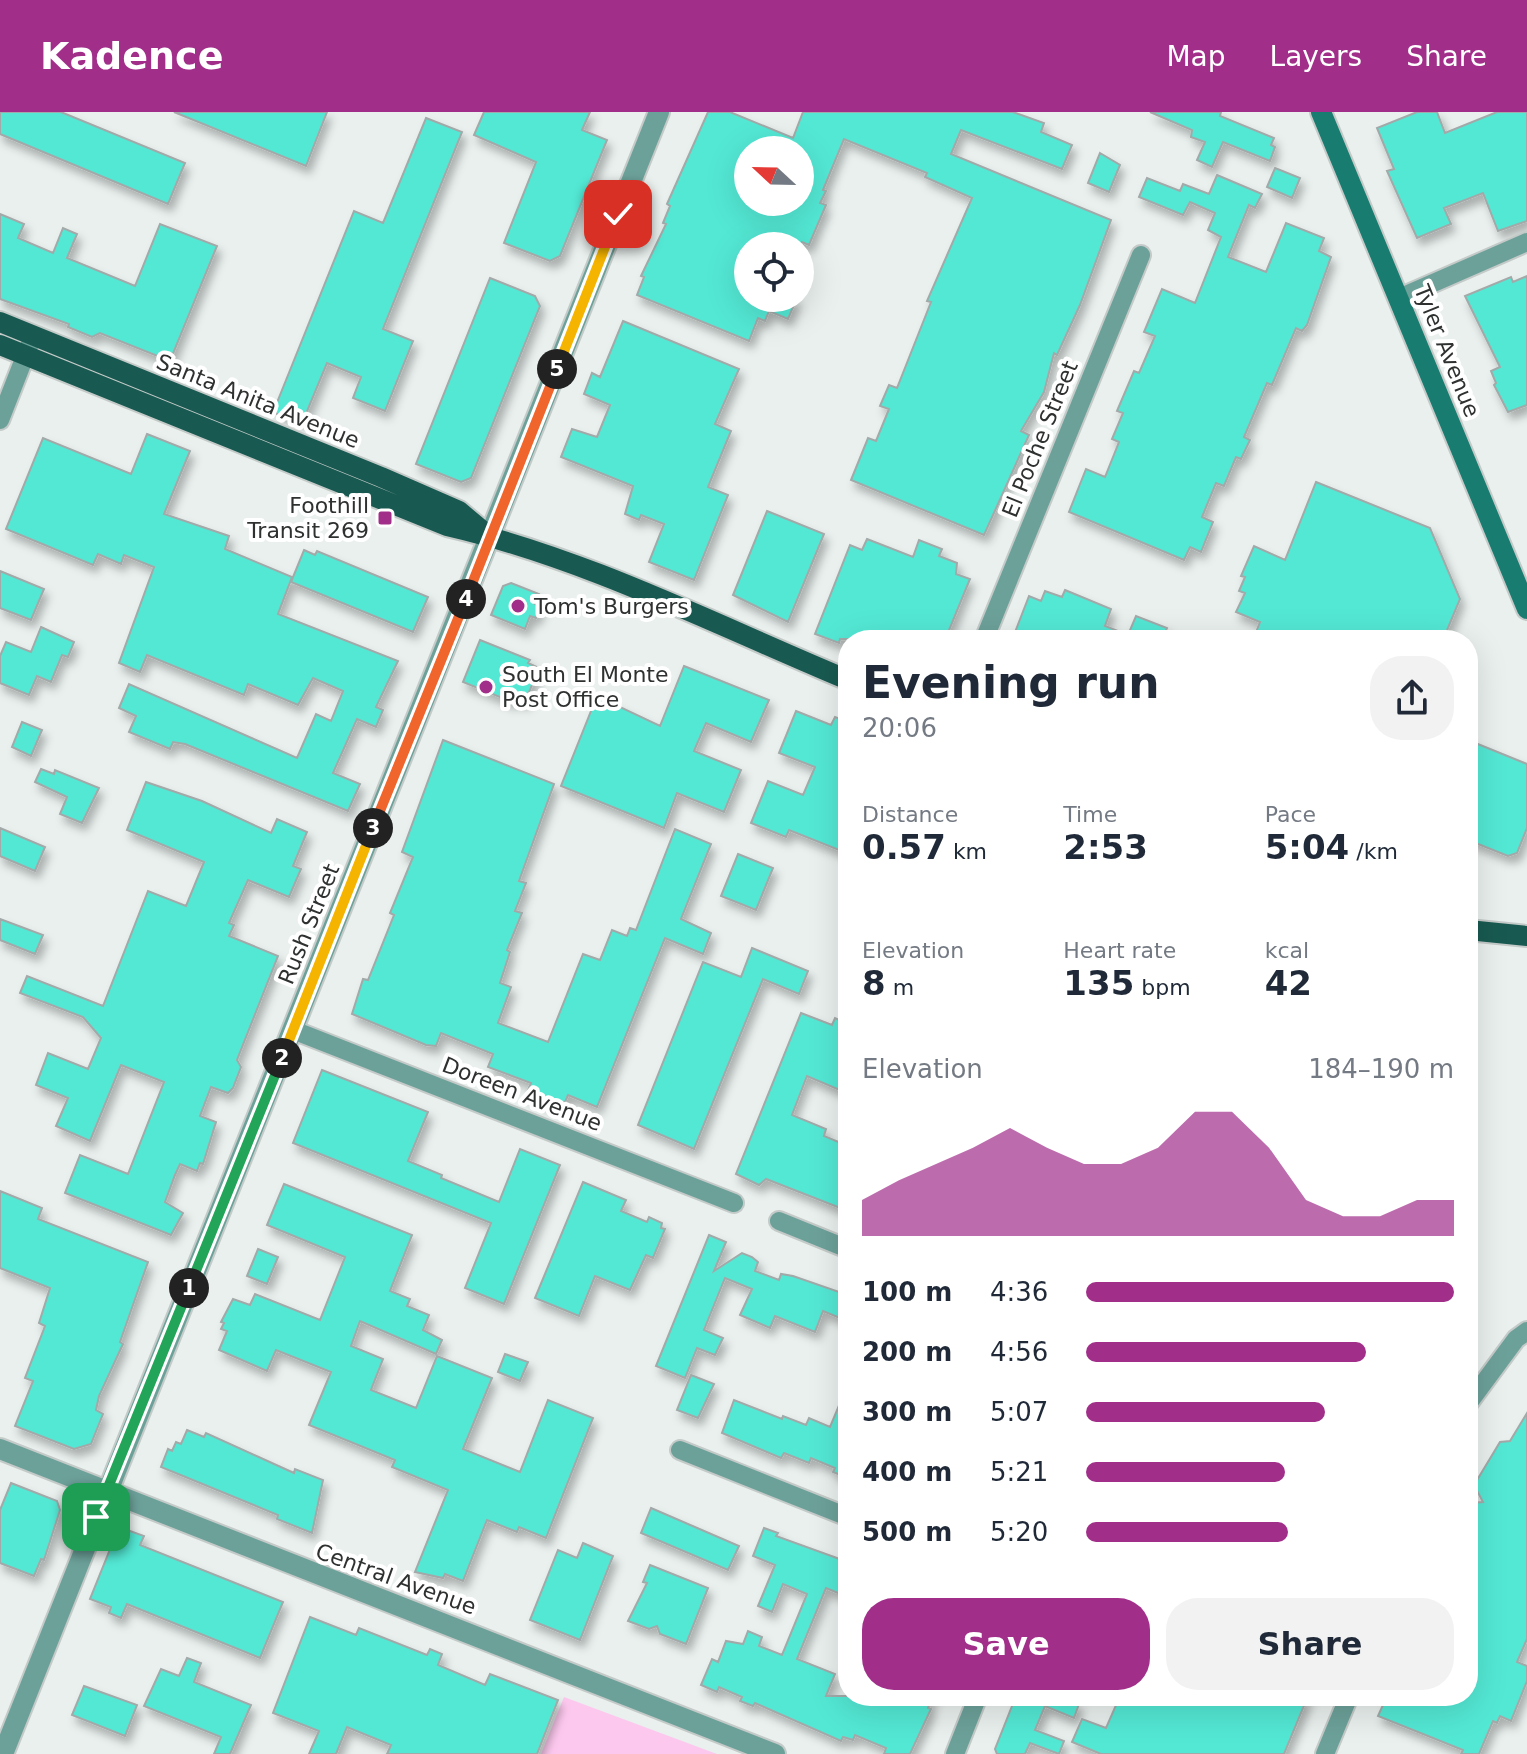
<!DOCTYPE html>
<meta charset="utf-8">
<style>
:root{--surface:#fff;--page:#f2f2f3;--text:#1f2937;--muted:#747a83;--accent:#a12f8a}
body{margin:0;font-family:"DejaVu Sans",sans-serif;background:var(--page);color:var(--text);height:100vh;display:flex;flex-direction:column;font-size:30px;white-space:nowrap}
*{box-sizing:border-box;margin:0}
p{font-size:26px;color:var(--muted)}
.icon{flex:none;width:44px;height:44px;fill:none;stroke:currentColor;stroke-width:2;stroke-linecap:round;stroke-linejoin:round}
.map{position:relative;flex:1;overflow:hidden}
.side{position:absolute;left:838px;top:518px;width:640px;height:1076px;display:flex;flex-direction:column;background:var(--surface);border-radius:32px;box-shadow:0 8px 32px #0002}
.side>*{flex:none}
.needle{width:52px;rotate:292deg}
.buttons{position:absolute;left:734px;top:24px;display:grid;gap:16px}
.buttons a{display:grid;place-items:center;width:80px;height:80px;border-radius:50%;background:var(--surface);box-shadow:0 8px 32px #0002;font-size:40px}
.pin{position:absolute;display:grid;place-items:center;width:68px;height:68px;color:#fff;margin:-34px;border-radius:16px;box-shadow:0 4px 12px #0006}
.km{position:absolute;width:40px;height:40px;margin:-20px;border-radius:50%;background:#222;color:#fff;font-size:22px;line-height:40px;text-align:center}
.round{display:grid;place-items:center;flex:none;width:84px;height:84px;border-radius:32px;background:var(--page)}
.headline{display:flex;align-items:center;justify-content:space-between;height:136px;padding:0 24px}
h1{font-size:44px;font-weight:600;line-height:60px}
.metrics{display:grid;grid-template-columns:repeat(3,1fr);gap:12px;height:136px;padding:8px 24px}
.metrics div{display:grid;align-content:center}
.metrics b{font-size:34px;font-weight:600}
.metrics small{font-size:22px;font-weight:400}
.metrics p{font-size:22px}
.chart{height:224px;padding:16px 24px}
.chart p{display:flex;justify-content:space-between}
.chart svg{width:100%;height:144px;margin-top:8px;fill:var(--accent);opacity:.7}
.button{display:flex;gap:16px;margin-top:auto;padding:16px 24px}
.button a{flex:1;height:92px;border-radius:32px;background:var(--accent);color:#fff;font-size:32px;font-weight:600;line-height:92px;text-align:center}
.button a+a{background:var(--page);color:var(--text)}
ul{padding:0 24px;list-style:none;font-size:26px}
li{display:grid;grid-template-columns:128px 96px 1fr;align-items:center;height:60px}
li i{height:20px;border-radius:10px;background:var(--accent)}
header{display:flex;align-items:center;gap:48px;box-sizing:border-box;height:112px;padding:0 40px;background:var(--accent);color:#fff}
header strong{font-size:38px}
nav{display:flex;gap:44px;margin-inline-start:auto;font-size:28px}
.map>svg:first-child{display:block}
</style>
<header>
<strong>Kadence</strong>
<nav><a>Map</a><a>Layers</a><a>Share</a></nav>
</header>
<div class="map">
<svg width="1527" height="1642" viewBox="0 0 1527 1642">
<defs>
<filter id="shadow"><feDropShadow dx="4" dy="7" stdDeviation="4" flood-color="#0004"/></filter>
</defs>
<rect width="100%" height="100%" fill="#e9f0ee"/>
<path fill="#fdc8ee" d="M564 1585 717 1642H541Z"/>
<path fill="#52e8d4" stroke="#a3a9a8" stroke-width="2" fill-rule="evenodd" filter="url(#shadow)" d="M0 0H61L185 51 168 92 0 22Z
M174 0H327L306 54Z
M484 0H590L582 18 607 28 560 144 550 149 504 131 536 50 474 23Z
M708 0H730L793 26 803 0H1013L1044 11 1041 20 1072 33 1062 57 961 18 951 42 1111 108 1080 193 1057 243 1054 241 1044 280 1021 319 1029 323 984 423 851 368 868 326 876 329 889 297 880 294 889 273 897 276 931 190 927 189 972 86 925 65 927 61 844 27 823 78 826 79 820 91 826 93 809 133 802 130 800 134H748V186H797L788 207 769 199 765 209 758 206 749 229 637 183 644 165 641 164 666 112 663 111 670 94 667 92ZM748 38H800V90H748Z
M1150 0H1221L1220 4 1274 26 1271 33 1275 35 1270 49 1223 30 1212 55 1197 48 1205 30 1191 25 1192 18Z
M1417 0H1437L1445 21 1497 0H1527V109L1498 119 1483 81 1444 96 1451 112 1417 126 1387 59 1394 57 1377 16Z
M426 6 462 20 383 217 413 229 385 299 353 286 361 265 327 251 303 309 277 302 274 298 354 99 383 111Z
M1100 41 1120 53 1109 80 1088 71Z
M1275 56 1300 66 1292 86 1267 75Z
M1217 63 1262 82 1255 96 1249 93 1228 145 1266 160 1286 111 1324 126 1319 139 1331 145 1307 213 1302 219 1296 216 1272 273 1267 271 1244 325 1250 328 1241 347 1236 345 1224 374 1216 371 1202 405 1213 410 1201 440 1190 435 1184 448 1069 400 1086 357 1105 365 1119 330 1112 327 1123 301 1117 299 1134 259 1139 261 1155 224 1144 220 1162 177 1195 191 1221 125 1208 118 1215 101 1190 90 1183 103 1139 85 1147 66 1180 79 1183 72 1209 82Z
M0 102 24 112 18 126 53 141 63 116 77 122 67 146 135 174 160 112 217 134 170 249 100 221 92 225 68 215 69 212 0 187Z
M1527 164V293L1508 300 1494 273 1496 271 1491 259 1500 255 1465 184 1511 165 1513 170Z
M490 166 535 184 540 194 471 366 461 370 416 352Z
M623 209 739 257 715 312 731 319 708 375 728 383 694 468 649 450 664 412 641 403 639 408 625 402 633 374 561 345 572 317 597 325 610 293 584 282 592 261 600 265Z
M147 322 190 339 164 402 229 424 225 437 292 465 278 502 398 549 376 595 383 598 376 615 357 607 333 661 360 672 348 699 185 632 173 630 170 637 129 620 136 604 119 596 129 572 297 646 316 602 331 609 343 579 313 566 298 593 248 572 244 583 147 543 140 560 119 551 154 455 124 443 121 452 98 442 93 453 6 417 43 326 131 362Z
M1316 370 1430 416 1460 487 1443 528H1253L1260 510 1236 500 1245 481 1239 479 1245 465 1241 464 1254 434 1285 448Z
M767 399 824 422 788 510 733 483Z
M867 427 913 445 919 428 942 437 939 444 957 451 956 462 970 467 945 528 840 527 839 531 815 522 850 433 862 438Z
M304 438 315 443 317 439 428 485 413 520 291 470Z
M0 459 44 477 31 508 0 496Z
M511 471 539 482 535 492 541 494 536 506 530 504 525 517 491 503 503 474Z
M1065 478 1111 497 1105 514 1128 523 1136 504 1167 516 1162 528H1012L1029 484 1041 489 1045 479 1062 485Z
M41 515 74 530 68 545 62 543 51 570 37 564 29 583 0 571V544L6 530 31 540Z
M480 528 530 548 528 551 539 556 525 590 513 586 512 590 463 570Z
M684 554 769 588 751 630 706 611 694 639 741 658 724 700 677 681 664 716 561 674 597 584 660 614Z
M796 599 831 613 835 605 848 610V728L844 740 789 718 786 725 751 711 768 669 803 683 815 655 779 641Z
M22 610 42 618 31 644 12 635Z
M443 628 554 672 519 769 526 771 515 799 522 801 507 838 510 840 500 871 511 875 498 911 548 930 583 842 600 848 612 818 627 824 630 816 636 818 675 717 711 732 681 807 711 821 703 842 665 826 597 995 568 983 562 997 526 983 531 971 488 955 493 942 441 921 436 934 426 933 352 902 363 867 368 868 394 803 390 801 413 745 402 740Z
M1468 628 1527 652V716L1517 741 1508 744 1468 728Z
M41 657 54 662 55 658 99 676 82 711 60 702 67 685 35 670Z
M146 670 202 689 271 721 277 707 307 720 293 754 301 757 289 785 248 768 229 811 234 813 229 824 278 844 237 948 241 955 233 976 228 981 211 975 200 1004 216 1010 203 1052 200 1051 197 1059 180 1052 175 1063 165 1090 183 1101 171 1123 65 1081 80 1043 128 1062 164 970 121 953 90 1029 56 1014 68 986 36 973 48 941 88 957 101 926 83 905 20 881 27 864 103 894 148 779 186 794 204 750 127 718Z
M0 716 45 735 35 759 0 744Z
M738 742 773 756 756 798 721 784Z
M0 807 43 823 35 842 0 828Z
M752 836 808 859 799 882 763 867 694 1037 638 1013 703 850 741 865Z
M801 901 832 913 835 906 848 912V964L842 979 807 964 792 1003 826 1017 824 1024 848 1034V1099L766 1067 759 1073 736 1062Z
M322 958 428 1000 408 1049 442 1063 441 1066 499 1090 520 1037 560 1053 504 1192 465 1176 491 1111 293 1031Z
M583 1070 626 1088 621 1099 647 1110 649 1105 662 1111 661 1116 665 1117 653 1146 646 1143 630 1178 595 1164 579 1204 535 1186Z
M284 1072 412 1123 390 1179 410 1187 407 1194 429 1203 423 1218 442 1228 436 1242 360 1209 351 1234 383 1247 371 1278 416 1296 437 1244 492 1266 463 1337 520 1360 548 1288 593 1306 546 1426 519 1415 517 1420 487 1408 463 1469 445 1462 443 1466 415 1460 448 1378 392 1355 395 1348 309 1313 331 1260 276 1238 267 1259 219 1238 227 1219 221 1217 224 1211 221 1210 233 1187 250 1193 255 1182 320 1208 345 1145 267 1113Z
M0 1079 42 1096 38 1107 148 1150 120 1230 123 1232 99 1284 96 1298 103 1302 91 1332 74 1337 15 1314 33 1269 25 1266 45 1214 39 1211 50 1176 0 1156Z
M709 1123 726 1130 714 1159 742 1141 752 1145 758 1150 755 1159 779 1168 781 1162 793 1164 848 1183 840 1206 823 1199 815 1220 775 1204 770 1216 740 1203 752 1177 725 1166 704 1218 723 1226 715 1243 697 1236 685 1266 656 1254Z
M258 1137 278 1145 267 1172 247 1164Z
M505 1242 528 1250 520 1269 498 1260Z
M691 1263 714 1272 698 1306 677 1298Z
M848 1272V1366L833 1360 835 1356 811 1346 809 1351 784 1341 781 1346 722 1321 734 1288 782 1307 783 1304 806 1313 809 1306 830 1315Z
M1527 1301V1527L1517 1550 1527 1554V1569L1511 1609 1500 1604 1497 1611 1493 1609 1479 1642H1461L1463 1638 1378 1604 1387 1584H1468V1391L1483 1390 1474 1373 1500 1330 1510 1329Z
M187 1318 204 1325 206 1321 294 1361 295 1357 323 1368 312 1421 277 1407 278 1403 161 1355 168 1337 172 1339 176 1330 181 1332Z
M11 1371 57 1389 60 1398 44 1448 41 1447 34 1464 0 1451V1398Z
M651 1396 739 1434 728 1458 641 1421Z
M119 1415 144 1424 140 1433 283 1490 260 1546 127 1492 121 1506 109 1501 111 1495 90 1487Z
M764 1416 778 1421 776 1424 848 1450V1485L826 1476 797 1547 835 1562 826 1584H933L928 1596 931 1597 910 1642H884L886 1636 855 1623 853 1628 843 1625 841 1629 755 1591 753 1594 740 1589 742 1585 719 1575 717 1580 701 1573 712 1547 718 1550 726 1529 743 1532 748 1519 762 1525 759 1534 782 1543 807 1482 783 1472 772 1500 758 1494 775 1453 753 1444Z
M583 1431 613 1444 580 1528 530 1508 558 1438 577 1446Z
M650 1453 708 1476 686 1532 660 1522 657 1514 649 1517 628 1509 647 1471 643 1470Z
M310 1505 356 1523 359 1516 427 1543 430 1537 442 1542 438 1553 485 1573 490 1562 558 1588 537 1642H387L391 1633 347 1615 336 1642H309L319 1619 273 1601Z
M187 1546 201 1551 194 1570 251 1593 230 1642H214L221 1625 144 1594 161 1557 179 1564Z
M84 1574 137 1593 125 1624 72 1603Z
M1016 1584H1060L1079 1592 1074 1606 1045 1594 1035 1618 1064 1629 1059 1642 1030 1631 1025 1642H997L995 1637Z
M1120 1584H1308L1284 1642H1101L1072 1630 1082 1607 1106 1616Z"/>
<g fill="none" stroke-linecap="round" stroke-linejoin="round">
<defs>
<path id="minor" d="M1399 186 1527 130
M0 308 33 224
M984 528 1141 143
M293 918 734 1091
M779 1109 848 1137
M1468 1292 1516 1227 1527 1219
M680 1338 848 1405
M955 1642 978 1584
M1325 1642 1349 1584"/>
<path id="tertiary" d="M0 1337 775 1642
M3 1642 659 0"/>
<path id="secondary" d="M1321 0 1527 497"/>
<path id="primary" d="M0 210 381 365 459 399 484 420
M0 233 447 414C586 446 718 514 848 568
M1468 818 1527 824"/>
</defs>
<use href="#minor" stroke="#c4cac8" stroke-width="22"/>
<use href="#tertiary" stroke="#c4cac8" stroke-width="24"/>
<use href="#secondary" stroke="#c4cac8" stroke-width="24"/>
<use href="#primary" stroke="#c4cac8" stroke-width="24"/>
<use href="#minor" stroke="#6ca199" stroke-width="18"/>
<use href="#tertiary" stroke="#6ca199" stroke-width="20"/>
<use href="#secondary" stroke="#197c70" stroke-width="20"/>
<use href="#primary" stroke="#185a51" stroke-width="20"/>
</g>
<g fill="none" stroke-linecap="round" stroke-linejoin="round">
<defs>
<path id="split-1" d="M96 1405 189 1176"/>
<path id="split-2" d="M189 1176 282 946"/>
<path id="split-3" d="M282 946 373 716"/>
<path id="split-4" d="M373 716 466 487"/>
<path id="split-5" d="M466 487 557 257"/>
<path id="split-6" d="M557 257 618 102"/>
</defs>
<use href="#split-1" stroke="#fff" stroke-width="16"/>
<use href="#split-2" stroke="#fff" stroke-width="16"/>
<use href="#split-3" stroke="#fff" stroke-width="16"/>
<use href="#split-4" stroke="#fff" stroke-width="16"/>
<use href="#split-5" stroke="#fff" stroke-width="16"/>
<use href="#split-6" stroke="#fff" stroke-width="16"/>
<use href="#split-1" stroke="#22a559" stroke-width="10"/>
<use href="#split-2" stroke="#22a559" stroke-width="10"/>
<use href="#split-3" stroke="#f5b400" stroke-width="10"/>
<use href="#split-4" stroke="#f0652b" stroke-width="10"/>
<use href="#split-5" stroke="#f0652b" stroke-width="10"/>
<use href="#split-6" stroke="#f5b400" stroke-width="10"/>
</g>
<g fill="#a12f8a" stroke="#fff" stroke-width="3">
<rect x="377" y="398" width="16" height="16" rx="4"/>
<circle cx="518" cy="494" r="8"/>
<circle cx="486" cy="575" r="8"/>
</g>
<g text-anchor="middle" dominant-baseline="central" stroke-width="8" stroke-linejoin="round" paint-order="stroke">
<g font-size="22" fill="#2f3130" stroke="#fff">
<text transform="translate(1447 239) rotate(68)">Tyler Avenue</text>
<text transform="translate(258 289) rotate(22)">Santa Anita Avenue</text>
<text transform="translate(1040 327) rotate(-68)">El Poche Street</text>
<text transform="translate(309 812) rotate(-68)">Rush Street</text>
<text transform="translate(522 982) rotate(21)">Doreen Avenue</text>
<text transform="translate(396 1467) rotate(20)">Central Avenue</text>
</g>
<g font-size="22" fill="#2f3130" stroke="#fff" text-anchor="start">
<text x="369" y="393" text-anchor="end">Foothill<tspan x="369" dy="25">Transit 269</tspan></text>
<text x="534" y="494">Tom's Burgers</text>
<text x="502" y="562">South El Monte<tspan x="502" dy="25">Post Office</tspan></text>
</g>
</g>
</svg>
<div class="buttons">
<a><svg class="needle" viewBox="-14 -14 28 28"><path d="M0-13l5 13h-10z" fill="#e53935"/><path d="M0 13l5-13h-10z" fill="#747a83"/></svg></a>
<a><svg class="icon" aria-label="locate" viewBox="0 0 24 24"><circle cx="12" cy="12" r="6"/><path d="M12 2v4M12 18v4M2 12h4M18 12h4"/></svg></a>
</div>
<div class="pin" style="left:96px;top:1405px;background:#1e9e55"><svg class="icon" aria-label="arrive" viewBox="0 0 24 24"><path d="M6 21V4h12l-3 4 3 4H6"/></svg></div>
<div class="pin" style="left:618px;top:102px;background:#d93025"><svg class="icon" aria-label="check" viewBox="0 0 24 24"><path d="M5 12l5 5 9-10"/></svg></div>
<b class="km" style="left:189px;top:1176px">1</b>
<b class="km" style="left:282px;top:946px">2</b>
<b class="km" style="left:373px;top:716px">3</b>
<b class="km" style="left:466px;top:487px">4</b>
<b class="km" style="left:557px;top:257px">5</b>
<section class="side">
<div class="headline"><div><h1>Evening run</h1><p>20:06</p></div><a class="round"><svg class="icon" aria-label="share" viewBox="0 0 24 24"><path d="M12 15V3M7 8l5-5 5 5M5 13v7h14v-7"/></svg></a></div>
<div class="metrics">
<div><p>Distance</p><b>0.57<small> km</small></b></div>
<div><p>Time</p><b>2:53</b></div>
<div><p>Pace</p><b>5:04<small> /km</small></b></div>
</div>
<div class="metrics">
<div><p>Elevation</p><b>8<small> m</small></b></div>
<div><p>Heart rate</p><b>135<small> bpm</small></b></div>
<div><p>kcal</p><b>42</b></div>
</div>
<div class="chart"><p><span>Elevation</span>184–190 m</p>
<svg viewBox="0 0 160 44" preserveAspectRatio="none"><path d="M0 44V33L10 27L20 22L30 17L40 11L50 17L60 22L70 22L80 17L90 6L100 6L110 17L120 33L130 38L140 38L150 33L160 33V44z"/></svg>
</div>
<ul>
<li><b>100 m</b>4:36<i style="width:100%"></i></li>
<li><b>200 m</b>4:56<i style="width:76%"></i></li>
<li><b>300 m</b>5:07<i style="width:65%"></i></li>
<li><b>400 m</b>5:21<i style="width:54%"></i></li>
<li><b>500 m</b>5:20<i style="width:55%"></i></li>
</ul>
<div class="button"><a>Save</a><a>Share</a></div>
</section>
</div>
